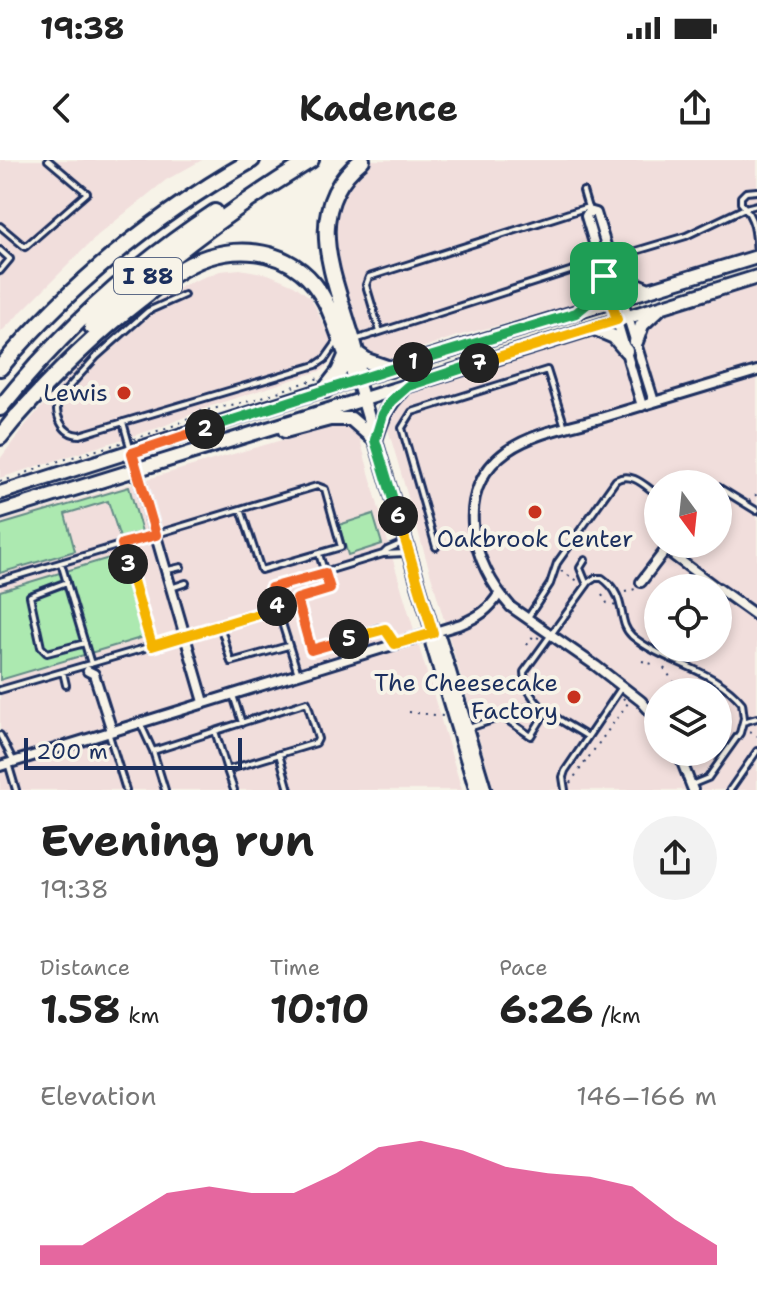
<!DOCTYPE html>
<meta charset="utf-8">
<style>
:root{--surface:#fff;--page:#f2f2f2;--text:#222;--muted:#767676;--accent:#db2777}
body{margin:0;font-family:"Shantell Sans",sans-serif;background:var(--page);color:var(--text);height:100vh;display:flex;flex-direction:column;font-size:30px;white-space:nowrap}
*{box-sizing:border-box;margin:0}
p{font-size:26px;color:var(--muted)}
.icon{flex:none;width:44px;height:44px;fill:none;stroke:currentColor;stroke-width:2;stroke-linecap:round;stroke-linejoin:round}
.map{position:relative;height:630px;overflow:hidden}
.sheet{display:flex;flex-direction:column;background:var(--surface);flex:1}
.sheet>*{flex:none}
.needle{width:52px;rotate:165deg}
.tools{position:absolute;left:644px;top:310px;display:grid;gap:16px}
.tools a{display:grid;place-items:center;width:88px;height:88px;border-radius:50%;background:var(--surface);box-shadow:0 4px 12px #0003;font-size:40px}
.scale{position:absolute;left:24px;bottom:20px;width:218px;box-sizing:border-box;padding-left:8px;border:4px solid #1b2f5e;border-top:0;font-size:22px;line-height:28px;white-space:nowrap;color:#1b2f5e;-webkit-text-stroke:6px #f7f3e8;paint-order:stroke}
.pin{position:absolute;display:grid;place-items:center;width:68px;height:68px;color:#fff;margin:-34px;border-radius:16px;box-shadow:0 4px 12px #0006}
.km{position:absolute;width:40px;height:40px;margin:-20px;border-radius:50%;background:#222;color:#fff;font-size:22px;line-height:40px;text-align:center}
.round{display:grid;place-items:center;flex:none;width:84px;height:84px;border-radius:42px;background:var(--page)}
.headline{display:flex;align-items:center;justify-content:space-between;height:136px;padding:0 40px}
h1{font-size:44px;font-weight:700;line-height:60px}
.metrics{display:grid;grid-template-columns:repeat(3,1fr);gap:12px;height:136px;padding:8px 40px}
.metrics div{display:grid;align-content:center}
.metrics b{font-size:40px;font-weight:700}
.metrics small{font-size:22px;font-weight:400}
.metrics p{font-size:22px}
.chart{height:224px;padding:16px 40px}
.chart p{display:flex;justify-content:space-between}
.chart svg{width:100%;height:144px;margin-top:8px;fill:var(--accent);opacity:.7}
.status{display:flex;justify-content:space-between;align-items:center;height:56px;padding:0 40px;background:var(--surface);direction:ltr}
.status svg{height:22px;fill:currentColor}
header{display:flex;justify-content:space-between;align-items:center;height:104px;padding:0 40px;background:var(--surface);font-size:36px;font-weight:700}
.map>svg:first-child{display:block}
</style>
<div class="status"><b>19:38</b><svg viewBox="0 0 49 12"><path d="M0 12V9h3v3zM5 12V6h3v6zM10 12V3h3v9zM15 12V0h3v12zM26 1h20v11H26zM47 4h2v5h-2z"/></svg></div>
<header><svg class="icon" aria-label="back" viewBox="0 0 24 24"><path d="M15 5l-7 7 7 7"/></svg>Kadence<svg class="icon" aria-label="share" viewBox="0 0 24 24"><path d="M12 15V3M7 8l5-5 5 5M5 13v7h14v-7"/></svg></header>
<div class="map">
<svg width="757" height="630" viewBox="0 0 757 630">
<rect width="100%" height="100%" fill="#f7f3e8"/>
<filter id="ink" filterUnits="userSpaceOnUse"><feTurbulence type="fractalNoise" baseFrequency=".0125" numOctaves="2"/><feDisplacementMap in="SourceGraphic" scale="16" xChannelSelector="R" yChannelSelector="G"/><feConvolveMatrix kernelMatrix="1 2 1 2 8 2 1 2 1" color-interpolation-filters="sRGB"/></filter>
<g filter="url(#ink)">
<path fill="#f1dedc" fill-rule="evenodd" d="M0 0H202L166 20 98 75 0 173Z
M368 0H757V88L538 155 457 176 385 200 378 199 364 191 360 182 336 86 337 54 344 24Z
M240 109 268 114 294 125 311 138 333 184V198L323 210 211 246 161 267 0 318V299L27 263 76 209 109 178 139 152 181 126 220 111Z
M757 126V630H494L388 269V258L396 242 407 235ZM658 324H718V384H658ZM658 428H718V488H658ZM658 532H718V592H658Z
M340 263 350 266 358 273 360 279 390 390 462 630H0V362Z"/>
<path fill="#ace9b0" stroke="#648c87" stroke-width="2" d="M129 327 142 372 120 378 108 341 65 354 75 391 0 413V365Z
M373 354 382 384 348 395 339 365Z
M119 395 144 477 0 520V431Z"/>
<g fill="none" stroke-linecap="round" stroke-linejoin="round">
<defs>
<path id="lane" d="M583 31 588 48
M0 66 25 87 87 33 48 0
M0 90 10 99 0 111
M757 96C756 75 756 59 741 43V37L746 32 757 31
M609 99 686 76 745 48 757 45
M184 135 148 151 97 196 58 239C54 254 62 275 80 275L316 205 325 199 337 182
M380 172 366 125 369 117 588 47
M358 179 601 101
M123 262 131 291
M718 327 757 351
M122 384 152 486 278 448
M436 387 402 268 412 252 547 210 565 267
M319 394 330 429 297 439 311 490 342 481
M383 394 387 390 405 382
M585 400 580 408 587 425
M61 403 91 504
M168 410 181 407
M0 421 317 326 325 329 341 387 261 410 241 349
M67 422 30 436 41 487 47 493 85 483
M171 428 186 423
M527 459 550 424 557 403 616 320C632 311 645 326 658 335
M220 465 231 502 288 486
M344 500 340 485 342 481 379 468 385 469 395 484
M63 512 66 525
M298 514 271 428 383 394 406 393
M0 530 152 486
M233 535 242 563
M503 557 531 576 547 550
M743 562 757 558
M141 565 153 591 165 630
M469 568 538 544
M0 575 13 600
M109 575 126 630
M588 577C562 560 525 546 524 512L589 422 595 418H602C629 437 616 462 632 476 664 503 715 509 742 543L744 558 740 573 708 618 691 625
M153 591 307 542 318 579 316 583 227 610 215 571
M279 594 289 630
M8 603 16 630
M227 610 234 630
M565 630 563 617 565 611 621 528
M730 630 757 591"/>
<path id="street" d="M589 51 596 53 654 242
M589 51 586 56 642 246
M132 293 204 542
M666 390 717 428
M641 422 670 384
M718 428 757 456
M88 511 94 514 112 571
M658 560 641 541 596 506 511 447C472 404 451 331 507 291 534 272 573 266 604 257 655 242 706 226 757 211
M678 592 693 630
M0 606 461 464C478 457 489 450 499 434"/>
<path id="secondary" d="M357 219 433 473 432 484 476 630
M433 473 440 480 485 630"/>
<path id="primary" d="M614 112 625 120 649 130
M582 149 598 131 604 116
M593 168 614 177 626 191
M636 182 642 165 659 149
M285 271 330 259H351L375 280C381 261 386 245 402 231
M0 333 357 219 757 97
M0 352 757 117"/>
<path id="highway" d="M92 167C159 103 232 48 311 0
M357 194 367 201 390 209
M0 208C70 124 157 54 252 0
M357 219C360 199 354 184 348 165 330 106 305 46 362 0
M325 230 339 212 346 196
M0 248C61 172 133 106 215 52
M12 262C52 217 93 176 141 139 161 123 183 105 208 97 239 87 275 90 301 111 334 137 338 184 357 219
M0 277 17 256"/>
</defs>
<use href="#lane" stroke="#1b2f5e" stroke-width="10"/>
<use href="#street" stroke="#1b2f5e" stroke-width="14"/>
<use href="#secondary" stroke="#1b2f5e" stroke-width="17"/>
<use href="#primary" stroke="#1b2f5e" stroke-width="18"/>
<use href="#highway" stroke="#1b2f5e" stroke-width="20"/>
<path stroke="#1b2f5e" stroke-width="2" stroke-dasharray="2 6" stroke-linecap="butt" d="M134 279 178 264 198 252 250 241 319 218
M20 316 39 307 124 282
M0 321 14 318
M749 341 757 334
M561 411 578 421
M625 432 635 429
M602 435 607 443 616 446
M527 485 534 475 540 479
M642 501 652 504
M664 508 675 524
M409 552 443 556
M750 571 757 576
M570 623 628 543 623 538"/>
<use href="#lane" stroke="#f7f3e8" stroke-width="4"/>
<use href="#street" stroke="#f7f3e8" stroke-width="8"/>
<use href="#secondary" stroke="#f7f3e8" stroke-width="11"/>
<use href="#primary" stroke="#f7f3e8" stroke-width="12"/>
<use href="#highway" stroke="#f7f3e8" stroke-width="14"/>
</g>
</g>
<g fill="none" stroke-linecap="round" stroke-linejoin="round" filter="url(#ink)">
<defs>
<path id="split-1" d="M413 202 576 153 593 139 604 116"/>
<path id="split-2" d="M205 269 413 202"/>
<path id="split-3" d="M128 404 122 384 156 375 132 293 205 269"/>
<path id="split-4" d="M128 404 152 486 278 448 277 446"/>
<path id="split-5" d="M277 446 271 428 325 413 330 429 297 439 311 490 349 479"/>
<path id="split-6" d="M349 479 385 469 395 484 433 473 398 356"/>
<path id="split-7" d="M398 356 375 280 383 254 391 241 408 226 479 203"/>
<path id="split-8" d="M479 203 617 160 604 116"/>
</defs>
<use href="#split-1" stroke="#fff" stroke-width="16"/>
<use href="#split-2" stroke="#fff" stroke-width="16"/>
<use href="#split-3" stroke="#fff" stroke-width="16"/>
<use href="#split-4" stroke="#fff" stroke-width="16"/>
<use href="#split-5" stroke="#fff" stroke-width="16"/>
<use href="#split-6" stroke="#fff" stroke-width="16"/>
<use href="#split-7" stroke="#fff" stroke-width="16"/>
<use href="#split-8" stroke="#fff" stroke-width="16"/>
<use href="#split-1" stroke="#22a559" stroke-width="10"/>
<use href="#split-2" stroke="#22a559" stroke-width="10"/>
<use href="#split-3" stroke="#f0652b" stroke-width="10"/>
<use href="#split-4" stroke="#f5b400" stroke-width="10"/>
<use href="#split-5" stroke="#f0652b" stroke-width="10"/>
<use href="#split-6" stroke="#f5b400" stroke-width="10"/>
<use href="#split-7" stroke="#22a559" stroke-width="10"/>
<use href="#split-8" stroke="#f5b400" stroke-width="10"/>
</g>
<g fill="#c8321e" stroke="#f7f3e8" stroke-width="3">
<circle cx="124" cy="233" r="8"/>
<circle cx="535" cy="352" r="8"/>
<circle cx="574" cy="537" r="8"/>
</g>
<g text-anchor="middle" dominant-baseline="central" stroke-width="8" stroke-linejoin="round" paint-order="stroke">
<rect fill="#f7f3e8" stroke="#5d6a87" stroke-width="2" x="114" y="98" width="68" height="36" rx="6"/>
<g font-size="22" font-weight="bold" fill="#1b2f5e">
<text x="148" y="116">I 88</text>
</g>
<g font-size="24" fill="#1b2f5e" stroke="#f7f3e8" text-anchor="end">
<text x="108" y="233">Lewis</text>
<text x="535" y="379" text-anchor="middle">Oakbrook Center</text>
<text x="558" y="523">The Cheesecake<tspan x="558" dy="28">Factory</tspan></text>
</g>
</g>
</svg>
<div class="tools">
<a><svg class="needle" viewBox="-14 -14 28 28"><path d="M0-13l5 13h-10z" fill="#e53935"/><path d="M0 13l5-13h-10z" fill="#767676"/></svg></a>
<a><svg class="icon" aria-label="locate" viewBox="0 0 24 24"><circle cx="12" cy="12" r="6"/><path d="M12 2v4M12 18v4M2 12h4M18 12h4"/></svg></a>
<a><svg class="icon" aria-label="layers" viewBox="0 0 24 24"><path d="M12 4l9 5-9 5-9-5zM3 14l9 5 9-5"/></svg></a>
</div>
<div class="scale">200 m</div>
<div class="pin" style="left:604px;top:116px;background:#1e9e55"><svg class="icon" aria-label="arrive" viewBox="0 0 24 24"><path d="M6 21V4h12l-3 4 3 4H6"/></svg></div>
<b class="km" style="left:413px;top:202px">1</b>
<b class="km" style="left:205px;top:269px">2</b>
<b class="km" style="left:128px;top:404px">3</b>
<b class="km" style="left:277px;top:446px">4</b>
<b class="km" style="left:349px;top:479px">5</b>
<b class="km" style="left:398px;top:356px">6</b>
<b class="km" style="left:479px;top:203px">7</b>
</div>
<section class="sheet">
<div class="headline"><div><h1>Evening run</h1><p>19:38</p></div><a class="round"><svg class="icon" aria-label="share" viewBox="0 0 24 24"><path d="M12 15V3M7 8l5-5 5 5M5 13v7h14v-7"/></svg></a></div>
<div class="metrics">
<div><p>Distance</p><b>1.58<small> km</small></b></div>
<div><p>Time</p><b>10:10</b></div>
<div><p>Pace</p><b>6:26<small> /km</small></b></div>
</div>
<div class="chart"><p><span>Elevation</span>146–166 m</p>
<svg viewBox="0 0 160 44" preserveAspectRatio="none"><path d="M0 44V38L10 38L20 30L30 22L40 20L50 22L60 22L70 16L80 8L90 6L100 9L110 14L120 16L130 17L140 20L150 30L160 38V44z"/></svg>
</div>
</section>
